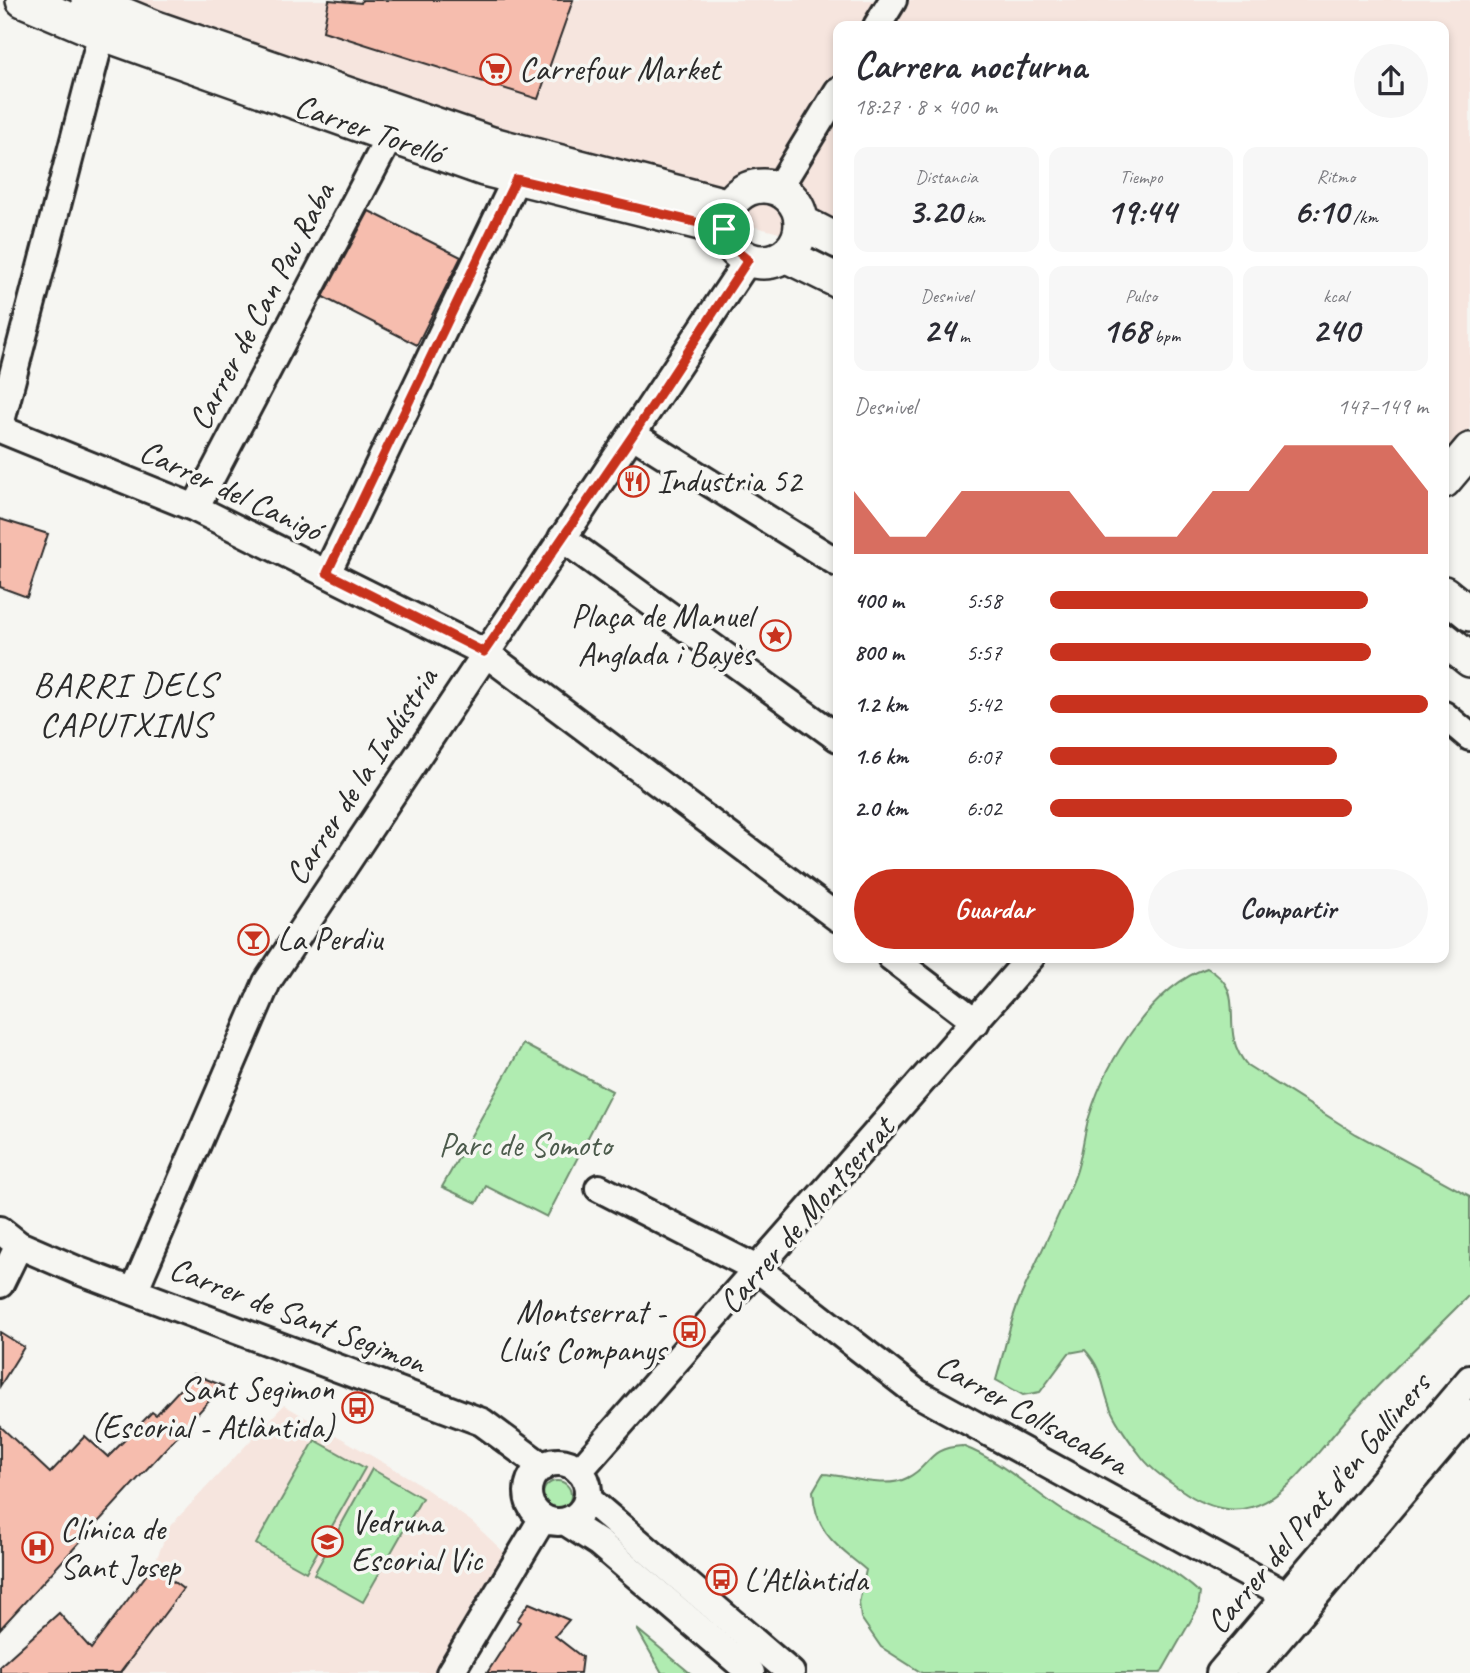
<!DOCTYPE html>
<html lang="es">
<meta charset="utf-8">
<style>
:root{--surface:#fff;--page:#f7f7f7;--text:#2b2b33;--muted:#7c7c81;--accent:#c8321e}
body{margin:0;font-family:Caveat,sans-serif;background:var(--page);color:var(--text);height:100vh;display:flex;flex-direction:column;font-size:26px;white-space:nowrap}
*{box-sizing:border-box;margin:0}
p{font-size:23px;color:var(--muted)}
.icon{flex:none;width:38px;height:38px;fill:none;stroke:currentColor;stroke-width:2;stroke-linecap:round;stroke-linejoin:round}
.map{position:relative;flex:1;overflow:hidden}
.side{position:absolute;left:833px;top:21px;width:616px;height:942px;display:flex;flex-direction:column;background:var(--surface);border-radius:14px;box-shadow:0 4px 10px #0003}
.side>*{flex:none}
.pin{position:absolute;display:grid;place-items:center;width:60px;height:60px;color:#fff;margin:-30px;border:4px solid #fff;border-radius:50%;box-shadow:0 2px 7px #0007}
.round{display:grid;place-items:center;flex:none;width:74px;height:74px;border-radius:37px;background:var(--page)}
.headline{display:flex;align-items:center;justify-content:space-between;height:119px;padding:0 21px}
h1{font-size:38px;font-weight:800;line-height:52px}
.figures{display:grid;grid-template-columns:repeat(3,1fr);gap:10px;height:119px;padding:7px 21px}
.figures div{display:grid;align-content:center;border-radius:14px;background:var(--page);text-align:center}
.figures b{font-size:35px;font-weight:800}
.figures small{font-size:19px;font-weight:400}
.figures p{font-size:19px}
.chart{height:196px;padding:14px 21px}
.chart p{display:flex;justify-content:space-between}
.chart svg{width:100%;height:126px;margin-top:7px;fill:var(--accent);opacity:.7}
.cta{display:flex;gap:14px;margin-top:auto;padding:14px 21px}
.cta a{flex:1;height:80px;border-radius:42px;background:var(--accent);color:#fff;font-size:28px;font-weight:800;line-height:80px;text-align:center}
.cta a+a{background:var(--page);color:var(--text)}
ul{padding:0 21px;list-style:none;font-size:23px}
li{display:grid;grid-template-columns:112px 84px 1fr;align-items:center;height:52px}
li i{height:18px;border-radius:9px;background:var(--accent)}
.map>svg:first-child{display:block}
</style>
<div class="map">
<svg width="1470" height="1673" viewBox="0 0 1470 1673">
<rect width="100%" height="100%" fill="#f6f6f2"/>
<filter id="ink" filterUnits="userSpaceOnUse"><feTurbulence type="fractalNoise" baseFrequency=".0143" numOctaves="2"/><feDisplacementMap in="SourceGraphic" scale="14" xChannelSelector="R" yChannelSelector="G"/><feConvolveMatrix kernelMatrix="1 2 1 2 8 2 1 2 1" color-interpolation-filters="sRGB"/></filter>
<g filter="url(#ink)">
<path fill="#f6e5de" d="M52 0H1470V452L1444 482V26H838V262L791 236 518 166Z
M284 1405 415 1481 472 1522 508 1556 433 1673H74L153 1567 170 1526Z"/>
<path fill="#b0ecb1" stroke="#6e8c6e" stroke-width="2" d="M1207 968C1252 993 1215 1028 1247 1065L1356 1134 1470 1196V1294C1427 1338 1380 1380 1340 1427 1298 1475 1259 1541 1186 1493 1171 1483 1152 1471 1141 1456 1131 1443 1119 1427 1112 1412 1101 1387 1105 1372 1085 1350L1069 1353 1040 1392 1023 1395 996 1380C1004 1353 1009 1324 1020 1298 1038 1257 1059 1217 1075 1176 1083 1155 1083 1134 1090 1114 1106 1062 1153 986 1207 968Z
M523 1044 612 1091 547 1217 486 1186 477 1203 442 1187Z
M315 1440 365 1468 306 1572 256 1544Z
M962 1446C1000 1460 1029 1488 1062 1510 1107 1539 1159 1556 1200 1593L1198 1608 1161 1673H922L881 1647 861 1618 859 1603 866 1570C836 1545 815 1533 813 1491L823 1474C847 1475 884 1490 907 1478 932 1466 926 1448 962 1446Z
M372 1469 422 1498 363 1602 314 1574Z
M543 1495a14 14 0 1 1 28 0a14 14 0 1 1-28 0Z
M637 1629 690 1673H662Z"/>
<path fill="#f6bdae" stroke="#2b2b2b" stroke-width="2" d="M329 0 361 3 362 0H573L538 99 323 31Z
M369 211 461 257 417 345 323 297Z
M0 519 48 534 27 597 0 587Z
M0 1332 24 1347 0 1386Z
M194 1374 223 1386 0 1629V1426L50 1473 85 1436 108 1457 152 1412 156 1415Z
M153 1566 183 1589 120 1673H0V1666L59 1613 91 1649Z
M529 1603 569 1620 555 1636 582 1657 580 1673H487L520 1622 517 1620Z"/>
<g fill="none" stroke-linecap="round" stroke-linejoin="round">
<defs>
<path id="minor" d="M877 26 893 0
M778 189 838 91
M0 425 106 17
M0 429 195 508 484 652 838 918
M633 435 838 563
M195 508 390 136
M562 538 838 738
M327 573 516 179
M1444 715 1470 737
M891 957 976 1022
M599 1188 759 1270 917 1393 1286 1595
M0 1230 19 1245 79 1271 482 1422 543 1467
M0 1284 19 1245
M134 1291 267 982 748 260
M528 1492a30 30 0 1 1 60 0a30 30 0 1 1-60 0Z
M579 1471 1031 957
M588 1499 791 1673
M566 1522 599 1543 751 1673
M450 1673 543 1518
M1220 1673 1470 1379
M1250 1673 1470 1413"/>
<path id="tertiary" d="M23 0 101 33 484 169 724 229
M88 0 156 28 492 144 729 206
M725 224a38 38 0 1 1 76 0a38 38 0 1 1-76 0Z
M801 222 838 241
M785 255 838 281
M1444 481 1470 450
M1444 593 1470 614
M1444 639 1470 660"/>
</defs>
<use href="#minor" stroke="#2b2b2b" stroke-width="32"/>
<use href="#tertiary" stroke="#2b2b2b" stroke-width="38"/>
<use href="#minor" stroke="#f6f6f2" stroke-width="26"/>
<use href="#tertiary" stroke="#f6f6f2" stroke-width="33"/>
</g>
</g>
<g fill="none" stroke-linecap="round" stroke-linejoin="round" filter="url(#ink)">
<defs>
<path id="route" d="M516 179 724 229 732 247 748 260 633 435 484 652 327 573Z"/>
</defs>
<use href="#route" stroke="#fff" stroke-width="14"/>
<use href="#route" stroke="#c8321e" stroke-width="9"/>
</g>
<defs>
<symbol id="supermarket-ring" viewBox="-11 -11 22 22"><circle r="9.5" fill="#f6f6f2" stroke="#c8321e" stroke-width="1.5"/><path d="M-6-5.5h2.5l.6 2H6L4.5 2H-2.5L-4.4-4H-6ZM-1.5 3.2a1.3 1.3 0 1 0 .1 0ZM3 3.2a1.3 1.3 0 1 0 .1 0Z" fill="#c8321e"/></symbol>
<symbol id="restaurant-ring" viewBox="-11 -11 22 22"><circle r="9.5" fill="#f6f6f2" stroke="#c8321e" stroke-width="1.5"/><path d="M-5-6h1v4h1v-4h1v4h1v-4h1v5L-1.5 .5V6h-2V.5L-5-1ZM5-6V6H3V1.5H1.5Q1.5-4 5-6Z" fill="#c8321e"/></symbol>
<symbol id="sight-ring" viewBox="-11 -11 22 22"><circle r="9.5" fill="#f6f6f2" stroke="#c8321e" stroke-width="1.5"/><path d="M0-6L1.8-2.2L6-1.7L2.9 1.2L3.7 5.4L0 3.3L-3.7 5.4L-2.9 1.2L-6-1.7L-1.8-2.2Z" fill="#c8321e"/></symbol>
<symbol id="bar-ring" viewBox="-11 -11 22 22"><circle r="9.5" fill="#f6f6f2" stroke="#c8321e" stroke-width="1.5"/><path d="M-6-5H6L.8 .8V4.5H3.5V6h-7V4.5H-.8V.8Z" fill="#c8321e"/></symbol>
<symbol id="bus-ring" viewBox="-11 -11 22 22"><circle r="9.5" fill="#f6f6f2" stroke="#c8321e" stroke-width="1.5"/><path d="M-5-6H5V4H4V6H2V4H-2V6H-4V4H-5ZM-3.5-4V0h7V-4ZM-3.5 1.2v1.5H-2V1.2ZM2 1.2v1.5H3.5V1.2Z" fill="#c8321e"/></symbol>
<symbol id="school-ring" viewBox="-11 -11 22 22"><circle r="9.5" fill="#f6f6f2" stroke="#c8321e" stroke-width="1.5"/><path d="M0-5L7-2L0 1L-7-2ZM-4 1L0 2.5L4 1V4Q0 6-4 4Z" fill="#c8321e"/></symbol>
<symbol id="hospital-ring" viewBox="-11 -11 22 22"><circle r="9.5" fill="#f6f6f2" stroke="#c8321e" stroke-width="1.5"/><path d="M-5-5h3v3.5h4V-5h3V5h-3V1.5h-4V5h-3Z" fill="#c8321e"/></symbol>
</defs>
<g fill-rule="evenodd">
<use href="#supermarket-ring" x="478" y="52" width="35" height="35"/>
<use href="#restaurant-ring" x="616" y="464" width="35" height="35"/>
<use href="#sight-ring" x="758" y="618" width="35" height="35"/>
<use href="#bar-ring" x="236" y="922" width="35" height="35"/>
<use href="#bus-ring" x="672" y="1314" width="35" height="35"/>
<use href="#bus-ring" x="340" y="1390" width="35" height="35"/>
<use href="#school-ring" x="310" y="1524" width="35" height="35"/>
<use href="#hospital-ring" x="20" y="1530" width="35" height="35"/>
<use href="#bus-ring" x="704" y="1562" width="35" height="35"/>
</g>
<g text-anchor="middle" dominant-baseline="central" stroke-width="7" stroke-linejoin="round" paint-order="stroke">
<g font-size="33" fill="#2b2b2b" stroke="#f6f6f2" text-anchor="start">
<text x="519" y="69">Carrefour Market</text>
<text x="657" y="481">Industria 52</text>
<text x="753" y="616" text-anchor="end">Plaça de Manuel<tspan x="753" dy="38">Anglada i Bayès</tspan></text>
<text x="277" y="939">La Perdiu</text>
<text x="666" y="1312" text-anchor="end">Montserrat -<tspan x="666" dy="38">Lluís Companys</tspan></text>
<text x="334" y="1389" text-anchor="end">Sant Segimon<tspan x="334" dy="38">(Escorial - Atlàntida)</tspan></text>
<text x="351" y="1522">Vedruna<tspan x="351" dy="38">Escorial Vic</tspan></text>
<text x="60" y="1529">Clínica de<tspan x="60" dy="38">Sant Josep</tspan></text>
<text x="744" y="1580">L'Atlàntida</text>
</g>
<g font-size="33" fill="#2b2b2b" stroke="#f6f6f2">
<text transform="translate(369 129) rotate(19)">Carrer Torelló</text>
<text transform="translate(261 306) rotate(-62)">Carrer de Can Pau Raba</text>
<text transform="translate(231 490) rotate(25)">Carrer del Canigó</text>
<text transform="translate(361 776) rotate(-57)">Carrer de la Indústria</text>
<text transform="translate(806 1215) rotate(-49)">Carrer de Montserrat</text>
<text transform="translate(298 1315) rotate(21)">Carrer de Sant Segimon</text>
<text transform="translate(1032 1414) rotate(29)">Carrer Collsacabra</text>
<text transform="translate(1318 1503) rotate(-50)">Carrer del Prat d'en Galliners</text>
</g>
<g font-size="33" fill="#4c5b4c" stroke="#f6f6f2">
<text x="525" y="1145">Parc de Somoto</text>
</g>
<g font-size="35" letter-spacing="2" fill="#2b2b2b" stroke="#f6f6f2">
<text x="125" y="684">BARRI DELS<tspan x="125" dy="40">CAPUTXINS</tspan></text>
</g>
</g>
</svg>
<div class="pin" style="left:724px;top:229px;background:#1e9e55"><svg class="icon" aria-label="arrive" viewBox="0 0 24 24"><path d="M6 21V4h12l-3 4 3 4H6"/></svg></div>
<section class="side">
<div class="headline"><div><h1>Carrera nocturna</h1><p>18:27 · 8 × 400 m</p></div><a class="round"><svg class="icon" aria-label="share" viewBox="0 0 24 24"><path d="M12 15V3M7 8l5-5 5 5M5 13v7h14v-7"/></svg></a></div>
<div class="figures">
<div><p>Distancia</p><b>3.20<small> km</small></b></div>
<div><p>Tiempo</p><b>19:44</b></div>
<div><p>Ritmo</p><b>6:10<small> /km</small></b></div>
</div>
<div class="figures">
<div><p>Desnivel</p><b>24<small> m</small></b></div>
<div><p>Pulso</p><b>168<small> bpm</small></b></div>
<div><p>kcal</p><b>240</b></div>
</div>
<div class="chart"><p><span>Desnivel</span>147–149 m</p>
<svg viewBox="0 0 160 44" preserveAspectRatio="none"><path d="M0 44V22L10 38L20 38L30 22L40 22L50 22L60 22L70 38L80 38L90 38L100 22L110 22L120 6L130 6L140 6L150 6L160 22V44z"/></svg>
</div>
<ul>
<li><b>400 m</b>5:58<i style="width:84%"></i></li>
<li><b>800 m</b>5:57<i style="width:85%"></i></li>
<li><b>1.2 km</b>5:42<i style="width:100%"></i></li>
<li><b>1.6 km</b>6:07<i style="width:76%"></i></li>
<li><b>2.0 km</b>6:02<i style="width:80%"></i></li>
</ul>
<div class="cta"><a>Guardar</a><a>Compartir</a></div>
</section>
</div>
